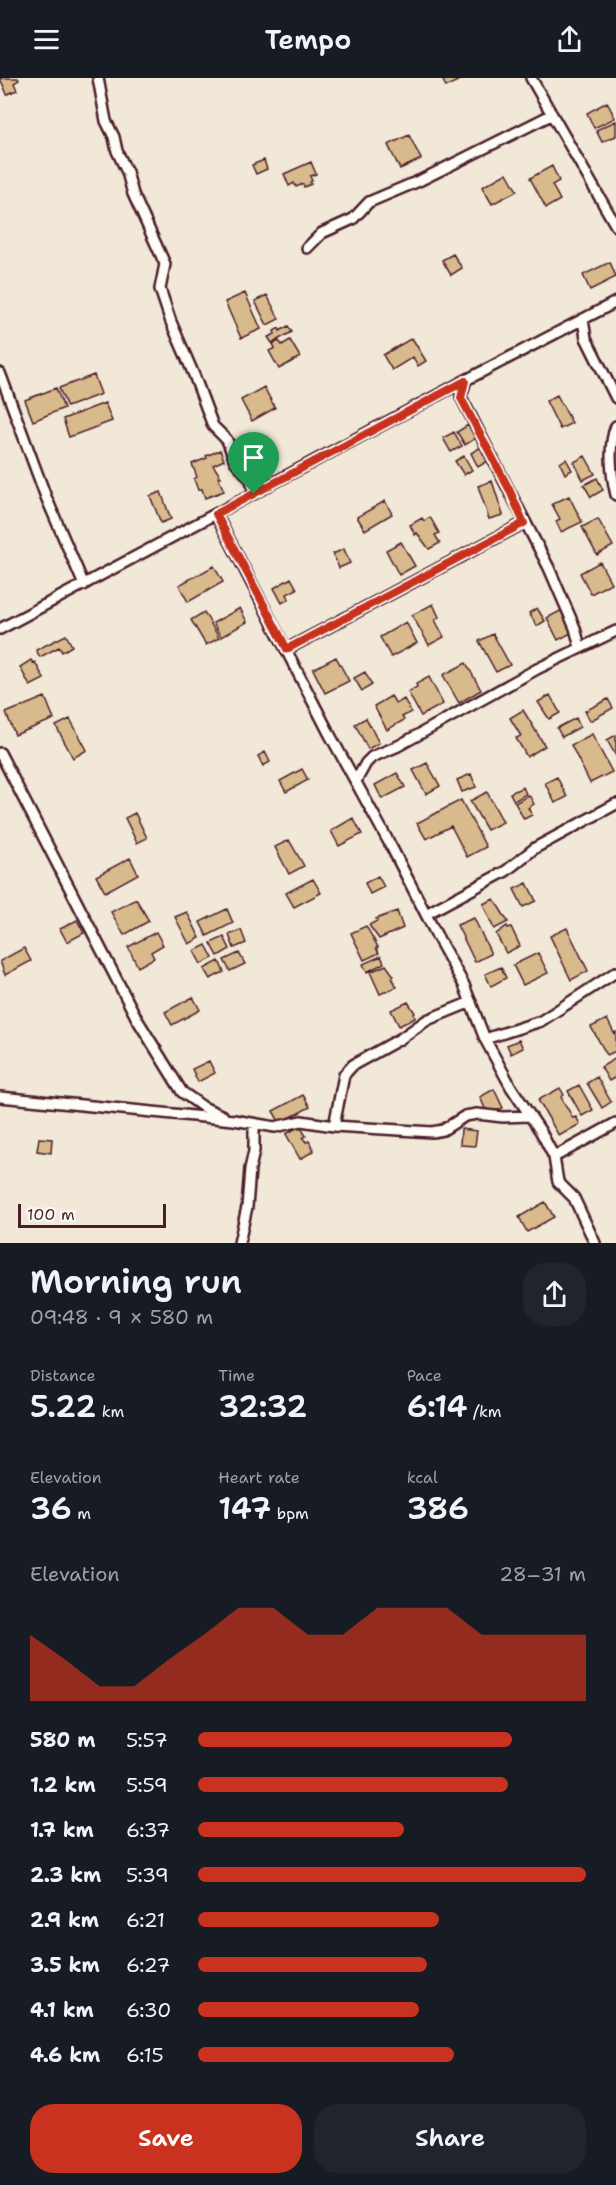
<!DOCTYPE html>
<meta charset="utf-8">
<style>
:root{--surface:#171b24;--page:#20242c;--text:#f1f3f6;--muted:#9ea1a6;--accent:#c8321e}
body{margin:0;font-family:"Shantell Sans",sans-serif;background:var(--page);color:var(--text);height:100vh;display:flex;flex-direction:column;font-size:22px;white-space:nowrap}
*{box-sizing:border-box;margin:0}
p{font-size:20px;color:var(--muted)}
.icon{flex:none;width:33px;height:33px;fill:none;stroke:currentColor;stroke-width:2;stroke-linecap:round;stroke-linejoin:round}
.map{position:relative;height:1165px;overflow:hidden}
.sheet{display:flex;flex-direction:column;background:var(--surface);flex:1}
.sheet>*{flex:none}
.scale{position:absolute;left:18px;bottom:15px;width:148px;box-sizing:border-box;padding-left:6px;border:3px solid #4a1f2b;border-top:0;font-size:16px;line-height:21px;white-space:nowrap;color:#4a1f2b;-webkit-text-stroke:4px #fdfcf7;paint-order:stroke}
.pin{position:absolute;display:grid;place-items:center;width:51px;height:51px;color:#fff;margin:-62px -26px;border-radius:50% 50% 50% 0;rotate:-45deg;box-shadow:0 0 6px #0007}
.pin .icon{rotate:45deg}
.round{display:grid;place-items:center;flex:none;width:63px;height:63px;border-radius:24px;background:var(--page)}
.head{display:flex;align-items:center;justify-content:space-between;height:102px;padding:0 30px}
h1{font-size:33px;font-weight:600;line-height:45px}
.stats{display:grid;grid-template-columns:repeat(3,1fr);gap:9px;height:102px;padding:6px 30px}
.stats div{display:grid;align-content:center}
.stats b{font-size:30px;font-weight:600}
.stats small{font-size:16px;font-weight:400}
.stats p{font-size:16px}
.chart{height:168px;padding:12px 30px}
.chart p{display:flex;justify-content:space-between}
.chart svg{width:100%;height:108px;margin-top:6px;fill:var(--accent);opacity:.7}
.button{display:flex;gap:12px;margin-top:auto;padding:12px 30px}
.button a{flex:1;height:69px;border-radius:24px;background:var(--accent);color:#fff;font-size:24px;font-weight:600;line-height:69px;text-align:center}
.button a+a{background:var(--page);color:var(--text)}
ul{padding:0 30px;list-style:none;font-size:20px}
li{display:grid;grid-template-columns:96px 72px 1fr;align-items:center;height:45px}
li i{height:15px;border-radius:8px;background:var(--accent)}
header{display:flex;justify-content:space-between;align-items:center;height:78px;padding:0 30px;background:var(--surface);font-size:27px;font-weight:600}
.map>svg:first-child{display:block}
</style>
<header><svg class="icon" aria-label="menu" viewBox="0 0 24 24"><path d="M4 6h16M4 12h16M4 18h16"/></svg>Tempo<svg class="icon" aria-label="share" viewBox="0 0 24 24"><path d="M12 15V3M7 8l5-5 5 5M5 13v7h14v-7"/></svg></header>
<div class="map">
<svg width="616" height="1165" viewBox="0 0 616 1165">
<rect width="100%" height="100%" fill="#f2e8d7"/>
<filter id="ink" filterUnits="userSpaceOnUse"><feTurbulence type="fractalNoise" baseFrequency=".0167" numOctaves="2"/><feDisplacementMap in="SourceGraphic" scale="12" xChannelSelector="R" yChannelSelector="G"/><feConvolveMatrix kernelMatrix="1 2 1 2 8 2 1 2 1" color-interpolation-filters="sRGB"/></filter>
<g filter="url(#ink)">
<path fill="#d9ba8c" stroke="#4a1f2b" stroke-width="1.5" d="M0 0H18L19 2 14 5 17 12 7 16Z
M442 0H463L446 9Z
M607 24 615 40 594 50 587 35Z
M616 43V58L602 64 596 52Z
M409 57 421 81 400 91 388 67Z
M264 82 267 91 256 96 252 87Z
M311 84 316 96 310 98 312 103 310 104 311 106 304 109 303 106 296 109 294 105 289 108 284 96Z
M552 88 559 103 552 107 560 122 546 130 530 100Z
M507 95 517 113 492 126 482 109Z
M453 176 462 190 451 197 442 182Z
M610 184 616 199 590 212 583 197Z
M245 215 261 251 241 260 225 224Z
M267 217 279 241 267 247 255 223Z
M288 248 292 254 272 265 268 259 275 256 274 253 279 250 280 253Z
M412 260 426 283 418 288 413 279 392 292 383 277Z
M290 262 300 279 279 291 269 273 275 270 273 266 279 263 282 267Z
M94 297 101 316 67 329 59 310Z
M264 309 275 330 252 343 241 322Z
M56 310 64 330 33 343 25 322Z
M557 317 572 345 560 351 546 323Z
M105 325 112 343 69 359 63 341Z
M468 347 476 360 465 367 457 354Z
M454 354 462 368 451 374 443 360Z
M481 369 488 383 478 389 471 375Z
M220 372 224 382 213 387 221 399H218L224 413 205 420 202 411 198 412 194 401 197 399 192 386 207 380 206 378Z
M464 378 472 392 464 397 455 383Z
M585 378 595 396 583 402 574 384Z
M566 381 572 392 565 396 560 385Z
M597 400 603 412 591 419 584 407Z
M492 403 503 437 489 441 478 408Z
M161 414 171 441 161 445 150 418Z
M569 418 582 444 561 454 556 443 560 441 552 426Z
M385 423 392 436 365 452 357 439Z
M430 439 439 455 435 457 440 465 429 471 417 455 415 457 410 447 422 440 424 443Z
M598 441 613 468 597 477 582 449Z
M401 464 415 488 399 497 386 472Z
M344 471 350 485 339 490 333 476Z
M600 484 611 505 591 516 580 495Z
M214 488 223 504 188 524 179 507Z
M291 500 297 511 287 516 289 521 282 525 274 510Z
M433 526 439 539 435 542 444 559 429 567 412 537Z
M240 530 247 544 221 559 213 545Z
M537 530 545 543 537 548 529 535Z
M562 532 573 554 558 562 547 540Z
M204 534 219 560 206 567 191 542Z
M406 544 417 565 391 579 380 559Z
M493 556 510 587 496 594 479 563Z
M66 557 72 568 62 574 59 569 40 579 36 572Z
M336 579 349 603 325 615 313 591Z
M31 582 33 585 35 584 44 601 30 608 20 589Z
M466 585 481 612 459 625 443 597Z
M365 594 372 607 362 613 354 600Z
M429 599 443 626 421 638 408 614 417 609 416 606Z
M550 617 560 635 549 641 538 624Z
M391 618 396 626 404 621 411 634 402 639 404 642 387 652 374 628Z
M45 619 54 641 15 657 6 635Z
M608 621 613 630 590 643 585 633Z
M523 632 545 668 527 679 516 660 521 658 510 640Z
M366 640 379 665 368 671 355 646Z
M576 640 580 649 562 659 557 650Z
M70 641 87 672 73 680 56 648Z
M592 656 612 694 590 705 571 667Z
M616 657V678L607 662Z
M265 674 270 684 263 688 258 678Z
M427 685 440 708 426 716 413 692Z
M302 691 308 702 286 714 280 703Z
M397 695 405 709 382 721 375 707Z
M471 696 476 709 462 714 457 702Z
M557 699 567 719 555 725 545 705Z
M523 709 526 716 514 723 510 715Z
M487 714 503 744 487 752 470 723Z
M529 717 534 726 528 730 532 737 524 741 515 725Z
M461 722 486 769 467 779 451 748 426 761 417 745Z
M135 735 147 760 137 765 125 740Z
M353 740 362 756 339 768 331 753Z
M289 762 304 788 289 796 275 769Z
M130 780 138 796 105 814 96 798Z
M378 798 384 809 370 816 365 805Z
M313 801 321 815 294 829 286 815Z
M527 805 536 823 523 829 514 811Z
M136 821 149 843 124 857 111 834Z
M494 821 508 844 494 851 483 826Z
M227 831 233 845 207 858 200 844Z
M397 833 403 850 379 861 369 847 377 843 376 841Z
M187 834 200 860 189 866 175 839Z
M474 840 491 876 475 884 457 847Z
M77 842 84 855 67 864 60 851Z
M366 848 378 869 376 870 379 875 364 882 351 855Z
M507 848 508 850 511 849 520 868 506 875 496 856Z
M567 850 588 893 571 902 550 858Z
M241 852 246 865 234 870 229 857Z
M156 854 163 867 151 874 154 880 138 889 128 869Z
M224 859 230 871 218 878 211 865Z
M206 867 213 880 201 886 194 873Z
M24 870 31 883 5 897 0 883Z
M239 875 245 886 230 893 224 882Z
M538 875 548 895 523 907 513 887Z
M381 878 384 885 367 894 363 886Z
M219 883 224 894 210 901 204 891Z
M386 887 394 898 392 900 397 909 380 916 370 894Z
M501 889 506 900 491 908 485 896Z
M193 919 200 932 172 947 165 934Z
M408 924 415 935 414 936 415 940 399 948 391 932Z
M607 941 614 955 616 954V973L607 977 591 949Z
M519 962 523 970 511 976 507 967Z
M616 980V999L609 1003 601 989Z
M209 983 215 995 198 1004 192 991Z
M597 999 611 1024 602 1030 587 1005Z
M579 1007 593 1032 582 1038 568 1013Z
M560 1010 564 1017 561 1019 573 1040 576 1039 580 1046 559 1058 538 1022Z
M494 1011 503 1030 488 1037 480 1019Z
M303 1017 310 1029 280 1045 273 1033Z
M300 1048 306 1058 303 1060 306 1064 309 1063 314 1073 300 1081 286 1056Z
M461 1051 477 1053 475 1068 460 1067Z
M39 1060 52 1061 51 1075 37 1073Z
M545 1124 554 1139 527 1154 519 1139Z"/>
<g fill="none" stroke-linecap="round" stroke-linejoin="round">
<defs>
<path id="street" d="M98 0 106 43 114 59 117 73 127 94 133 116 165 186 160 211 171 244 194 297 213 348 227 362 235 383 251 402 254 416
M531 0 616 148
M307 170 322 155 353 141 369 124 421 102 551 37
M583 242 586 260 616 320
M0 295 46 419 84 507
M616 348C608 367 611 397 616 417
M216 436 330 657 392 770 438 860 464 907 485 961 511 1009 541 1054 554 1079 558 1104 574 1120 595 1165
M0 551 466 302
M580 569 575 550 549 490 461 319 466 302 616 224
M287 571 524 445
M0 675 137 941 182 1014 203 1029 223 1038
M356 703 366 685 372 679 398 668 537 591 616 553
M426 836 506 793 535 770 616 726
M485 961 541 943 616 894
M0 1019 234 1042 275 1049 301 1043 334 1048 432 1054 443 1052 465 1038 477 1036 503 1039 529 1038
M334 1048 344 997 353 987 400 961 427 942 471 924
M554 1079 616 1045
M239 1165 247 1129 250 1091 254 1073V1047"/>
</defs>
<use href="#street" stroke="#4a1f2b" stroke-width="14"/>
<use href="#street" stroke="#fdfcf7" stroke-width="9"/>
</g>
</g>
<g fill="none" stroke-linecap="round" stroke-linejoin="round" filter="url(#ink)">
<defs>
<path id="route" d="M465 303 461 320 509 411 524 445 287 571 216 436Z"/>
</defs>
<use href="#route" stroke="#fff" stroke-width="12"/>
<use href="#route" stroke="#c8321e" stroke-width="8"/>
</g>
</svg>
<div class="scale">100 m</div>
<div class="pin" style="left:254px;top:416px;background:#1e9e55"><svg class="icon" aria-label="arrive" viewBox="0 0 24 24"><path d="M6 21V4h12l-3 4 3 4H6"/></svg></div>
</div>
<section class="sheet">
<div class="head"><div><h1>Morning run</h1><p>09:48 · 9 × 580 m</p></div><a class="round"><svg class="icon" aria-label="share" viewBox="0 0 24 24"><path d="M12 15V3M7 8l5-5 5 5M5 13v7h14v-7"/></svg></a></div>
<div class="stats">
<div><p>Distance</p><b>5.22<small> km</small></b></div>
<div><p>Time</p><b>32:32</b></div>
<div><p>Pace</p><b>6:14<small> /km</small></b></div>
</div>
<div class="stats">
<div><p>Elevation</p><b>36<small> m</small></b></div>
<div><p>Heart rate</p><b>147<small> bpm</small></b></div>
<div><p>kcal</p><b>386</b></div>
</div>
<div class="chart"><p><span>Elevation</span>28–31 m</p>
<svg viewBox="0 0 160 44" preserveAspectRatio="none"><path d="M0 44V17L10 27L20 38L30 38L40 27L50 17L60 6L70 6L80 17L90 17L100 6L110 6L120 6L130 17L140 17L150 17L160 17V44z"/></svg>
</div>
<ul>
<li><b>580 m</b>5:57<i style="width:81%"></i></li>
<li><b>1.2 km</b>5:59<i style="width:80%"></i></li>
<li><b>1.7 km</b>6:37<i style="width:53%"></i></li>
<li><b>2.3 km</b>5:39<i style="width:100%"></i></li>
<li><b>2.9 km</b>6:21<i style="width:62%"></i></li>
<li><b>3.5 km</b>6:27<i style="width:59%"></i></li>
<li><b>4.1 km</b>6:30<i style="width:57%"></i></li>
<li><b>4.6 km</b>6:15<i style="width:66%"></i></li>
</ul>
<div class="button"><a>Save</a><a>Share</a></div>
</section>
